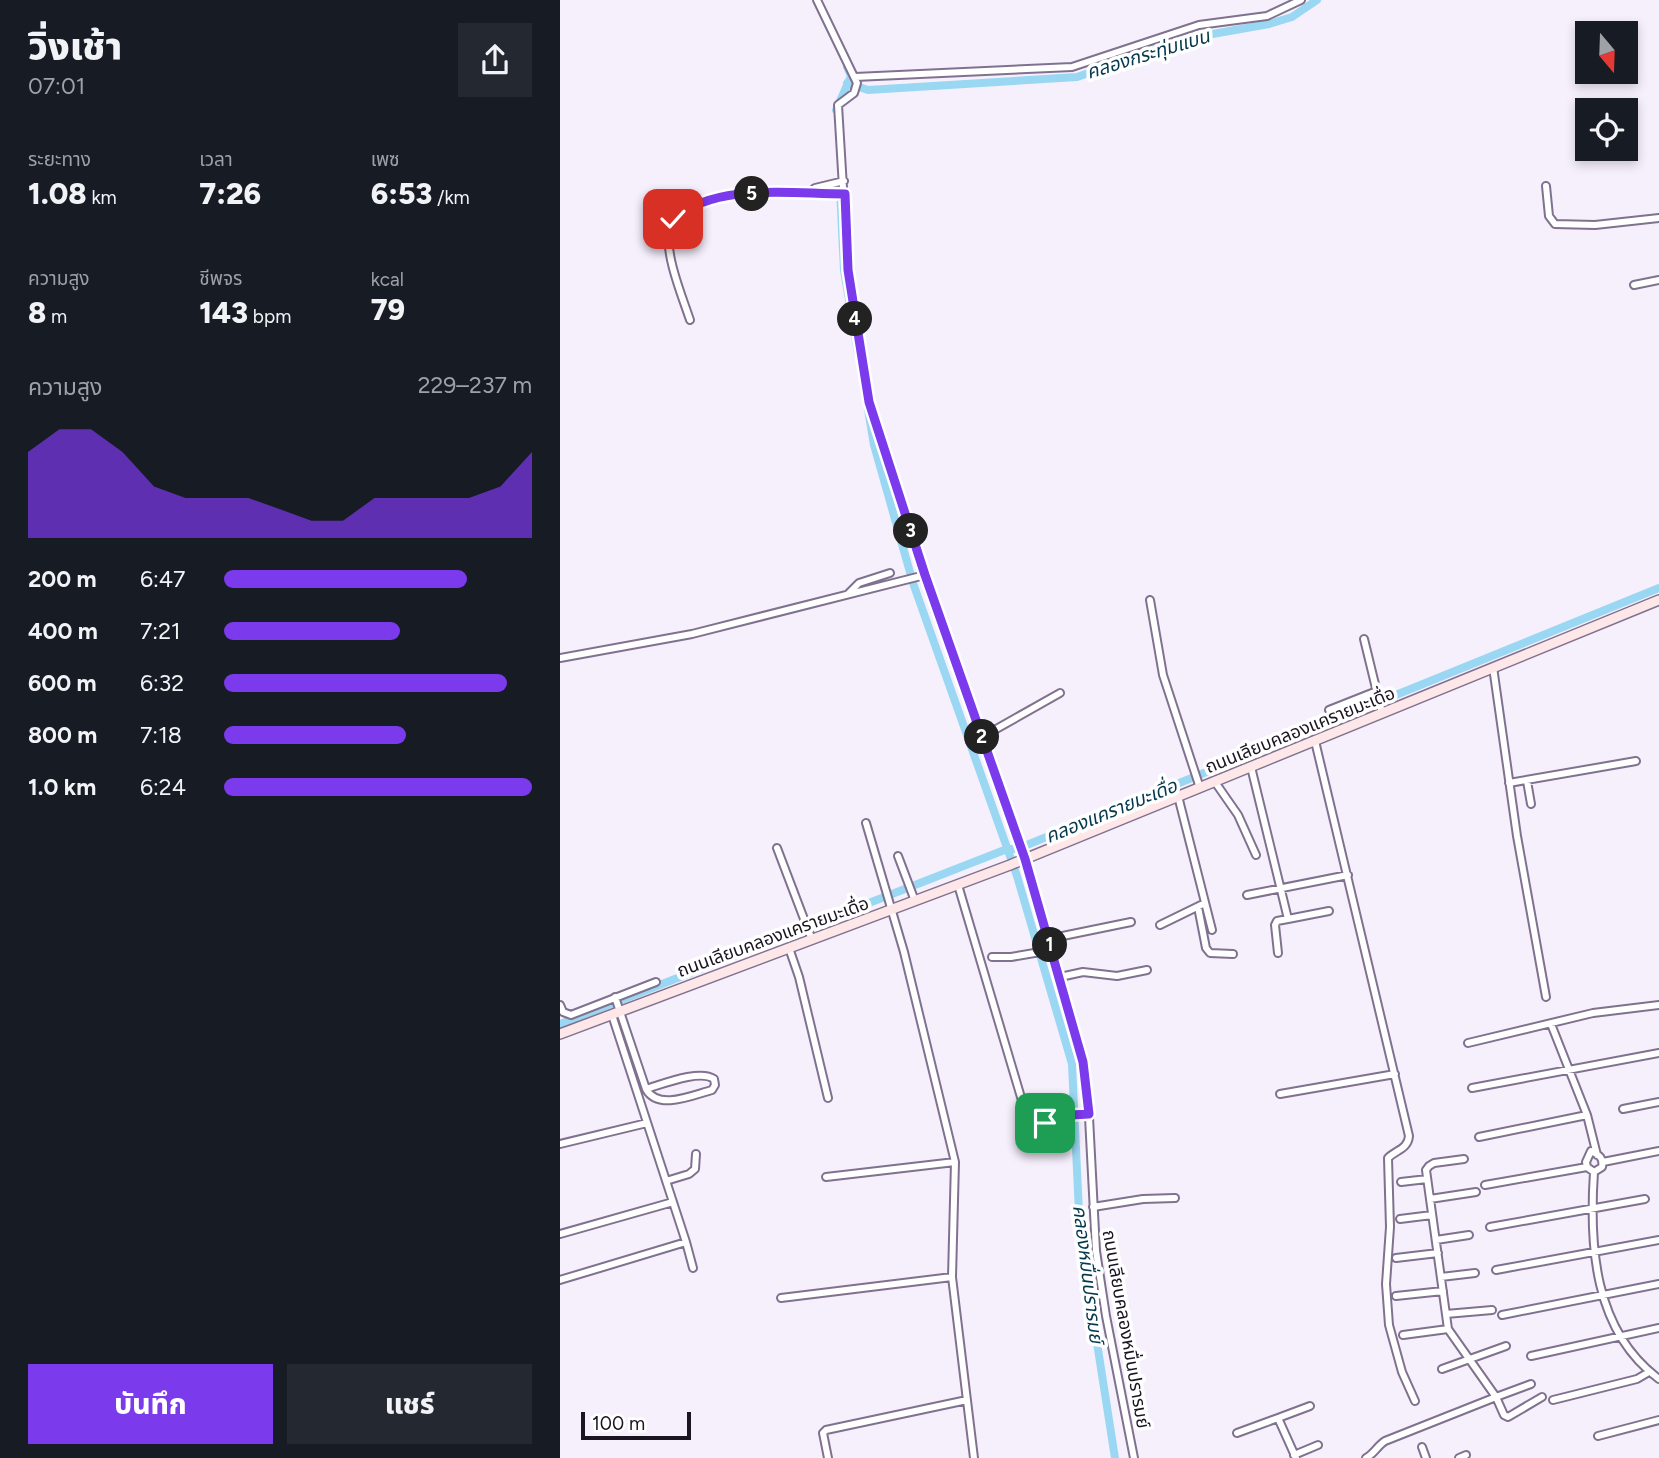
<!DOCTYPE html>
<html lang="th">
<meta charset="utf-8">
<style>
:root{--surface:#171b24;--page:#242831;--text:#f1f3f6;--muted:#9ea1a6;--accent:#7c3aed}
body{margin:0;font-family:Figtree,"Noto Sans Thai",sans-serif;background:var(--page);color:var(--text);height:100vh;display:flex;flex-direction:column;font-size:26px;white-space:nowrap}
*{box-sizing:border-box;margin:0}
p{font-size:23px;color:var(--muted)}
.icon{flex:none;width:38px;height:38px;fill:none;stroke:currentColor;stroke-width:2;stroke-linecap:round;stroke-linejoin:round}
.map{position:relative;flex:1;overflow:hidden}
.side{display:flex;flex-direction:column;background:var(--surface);width:560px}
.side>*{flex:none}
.needle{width:46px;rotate:161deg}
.controls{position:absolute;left:1015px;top:21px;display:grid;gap:14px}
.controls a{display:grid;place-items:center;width:63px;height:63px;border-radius:0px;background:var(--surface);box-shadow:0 4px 10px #0003;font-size:35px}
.scale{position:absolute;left:21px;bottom:18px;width:110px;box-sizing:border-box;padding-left:7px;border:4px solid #1a1520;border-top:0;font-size:19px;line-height:24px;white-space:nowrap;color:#1a1520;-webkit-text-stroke:5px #fff;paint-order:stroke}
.pin{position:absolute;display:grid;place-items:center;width:60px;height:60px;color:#fff;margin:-30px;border-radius:14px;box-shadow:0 4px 10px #0006}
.km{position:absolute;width:35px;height:35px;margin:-18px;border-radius:50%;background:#222;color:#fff;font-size:19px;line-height:35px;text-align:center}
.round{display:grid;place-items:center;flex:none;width:74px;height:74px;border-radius:0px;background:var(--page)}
.head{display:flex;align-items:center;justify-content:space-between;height:119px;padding:0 28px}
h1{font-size:38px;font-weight:800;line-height:52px}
.stats{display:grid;grid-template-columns:repeat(3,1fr);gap:10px;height:119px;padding:7px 28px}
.stats div{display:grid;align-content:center}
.stats b{font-size:30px;font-weight:800}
.stats small{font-size:19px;font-weight:400}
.stats p{font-size:19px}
.chart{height:196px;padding:14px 28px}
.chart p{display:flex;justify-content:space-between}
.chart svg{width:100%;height:126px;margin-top:7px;fill:var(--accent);opacity:.7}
.cta{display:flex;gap:14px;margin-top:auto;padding:14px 28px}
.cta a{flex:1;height:80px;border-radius:0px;background:var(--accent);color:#fff;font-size:28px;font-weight:800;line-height:80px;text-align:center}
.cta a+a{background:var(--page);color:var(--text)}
ul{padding:0 28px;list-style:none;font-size:23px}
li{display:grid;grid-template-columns:112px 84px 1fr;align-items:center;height:52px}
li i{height:18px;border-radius:9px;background:var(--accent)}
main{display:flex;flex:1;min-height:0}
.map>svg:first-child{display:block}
</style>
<main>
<section class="side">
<div class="head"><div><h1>วิ่งเช้า</h1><p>07:01</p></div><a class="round"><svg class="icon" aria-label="share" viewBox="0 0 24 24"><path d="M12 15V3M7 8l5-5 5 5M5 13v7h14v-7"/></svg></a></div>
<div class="stats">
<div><p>ระยะทาง</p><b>1.08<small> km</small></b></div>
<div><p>เวลา</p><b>7:26</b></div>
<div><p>เพซ</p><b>6:53<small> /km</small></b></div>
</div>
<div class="stats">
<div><p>ความสูง</p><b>8<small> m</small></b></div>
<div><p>ชีพจร</p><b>143<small> bpm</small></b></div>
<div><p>kcal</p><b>79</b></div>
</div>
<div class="chart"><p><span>ความสูง</span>229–237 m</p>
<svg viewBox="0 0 160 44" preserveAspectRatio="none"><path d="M0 44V14L10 6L20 6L30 14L40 26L50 30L60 30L70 30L80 34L90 38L100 38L110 30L120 30L130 30L140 30L150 26L160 14V44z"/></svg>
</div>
<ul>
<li><b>200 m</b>6:47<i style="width:79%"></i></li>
<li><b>400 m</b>7:21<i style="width:57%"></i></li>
<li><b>600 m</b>6:32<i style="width:92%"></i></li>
<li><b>800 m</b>7:18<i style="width:59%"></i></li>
<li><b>1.0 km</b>6:24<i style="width:100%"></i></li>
</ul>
<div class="cta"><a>บันทึก</a><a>แชร์</a></div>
</section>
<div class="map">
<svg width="1099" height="1458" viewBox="0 0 1099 1458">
<rect width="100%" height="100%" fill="#f6f0fd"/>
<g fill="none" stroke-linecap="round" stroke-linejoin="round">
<path stroke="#9ad7f3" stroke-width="8" d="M287 83 308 90 517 77 630 38 709 24 732 17 757 0
M276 110 291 76 287 67
M280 189 284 270 298 353
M306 397 314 445 353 583 457 876 512 1064 520 1234 555 1458
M0 1024 447 849H457L1099 588"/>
<defs>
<path id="street" d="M257 0 297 83 294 93 278 105 288 270 309 402 365 575 465 859 523 1062 528 1098 536 1251 546 1316 574 1458
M295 77 512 67 639 25 707 16 741 0
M986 186 989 216 995 224 1035 225 1099 218
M248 194 255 188 284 181
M1074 285 1099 280
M130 320C122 296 105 255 109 231 117 184 249 194 285 194
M288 594 299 583 330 573
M590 600 603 675 640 788
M804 639 822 713
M0 658 132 634 365 575
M933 667 957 836 986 997
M769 710 817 691
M422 737 500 693
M755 741 849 1136C848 1149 836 1150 828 1158L830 1227 826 1284 829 1325 842 1372 855 1401
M691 767 728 919 717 921 715 925 718 953
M967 781 971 804
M655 782 678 815 696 855
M949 783 1076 761
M618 796 652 930
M306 823 344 952 395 1162 392 1277 414 1458
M217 848 252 940
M338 856 355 901
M398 885 468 1121C482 1130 498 1117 512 1115 518 1115 523 1115 529 1114
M687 895 788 875
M638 907 646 948 650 953 673 954
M728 919 769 911
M600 925 641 905
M488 939 571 922
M229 948 239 977 268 1098
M432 957H451L492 950
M500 977 523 972 557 976 587 970
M55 997 86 1089C98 1111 133 1095 152 1090L155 1085 154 1079C140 1069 103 1084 86 1089
M0 1005 3 1012 11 1015 96 982
M991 1024 1027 1115 1037 1155
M908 1043 1033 1013 1099 1005
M912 1088 1099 1053
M720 1094 835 1074
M1063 1109 1099 1102
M919 1137 1027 1115
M0 1144 87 1123
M1031 1151C1038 1155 1044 1157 1042 1167L1034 1172 1027 1167 1026 1162Z
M1043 1162 1099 1151
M1034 1172C1029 1246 1034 1331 1099 1379
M266 1177 395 1162
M106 1181 129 1174 135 1169 136 1154
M841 1182 867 1179
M925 1185 1027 1167
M870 1199 916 1192
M533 1207 583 1199 615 1198
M840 1219 872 1215
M930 1227 1085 1199
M0 1234 113 1202
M876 1240 909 1235
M126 1242 133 1268
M836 1258 878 1253
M936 1270 1099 1240
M881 1277 915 1273
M0 1280 126 1242 52 1015
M836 1296 883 1291
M221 1298 392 1277
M886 1314 932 1310
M942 1315 1099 1284
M843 1335 888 1329
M971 1356 1099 1328
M882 1369 946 1346
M971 1384 936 1397 944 1415 948 1417 982 1397
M993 1400 1077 1379 1089 1372
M718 1418 750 1406
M677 1433 718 1418 736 1458
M1038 1436 1099 1420
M862 1447 866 1458
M734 1455 758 1445
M268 1458 263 1433 266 1430 407 1400
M806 1458C815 1453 817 1446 825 1441L936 1397 888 1329 870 1199 866 1170 869 1166 874 1163 904 1159
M899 1458 906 1455"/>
<path id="secondary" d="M0 1034 450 865 1099 600"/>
</defs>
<use href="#street" stroke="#80728f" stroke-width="10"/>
<use href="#secondary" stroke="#80728f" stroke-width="12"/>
<use href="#street" stroke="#fff" stroke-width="6"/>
<use href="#secondary" stroke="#fde7e9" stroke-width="9"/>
</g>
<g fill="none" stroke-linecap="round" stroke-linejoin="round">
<defs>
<path id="route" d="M113 219C158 182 230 194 285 194L288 270 309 402 365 575 465 859 523 1062 529 1114 511 1115 485 1123"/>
</defs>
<use href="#route" stroke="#fff" stroke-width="14"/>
<use href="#route" stroke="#7c3aed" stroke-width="9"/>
</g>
<g text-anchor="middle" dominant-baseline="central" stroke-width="7" stroke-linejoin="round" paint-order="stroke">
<g font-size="18" fill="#1a1520" stroke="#fff">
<text transform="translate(740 730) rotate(-22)">ถนนเลียบคลองแครายมะเดื่อ</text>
<text transform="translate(213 937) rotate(-20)">ถนนเลียบคลองแครายมะเดื่อ</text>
<text transform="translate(566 1329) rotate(80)">ถนนเลียบคลองหมื่นปรารมย์</text>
</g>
<g font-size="19" font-style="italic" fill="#04384c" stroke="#fff">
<text transform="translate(588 54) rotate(-17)">คลองกระทุ่มแบน</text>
<text transform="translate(551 811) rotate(-22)">คลองแครายมะเดื่อ</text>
<text transform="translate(528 1274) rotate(83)">คลองหมื่นปรารมย์</text>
</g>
</g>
</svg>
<div class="controls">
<a><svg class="needle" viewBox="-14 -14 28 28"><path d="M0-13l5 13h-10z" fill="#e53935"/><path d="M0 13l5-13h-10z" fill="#9ea1a6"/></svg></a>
<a><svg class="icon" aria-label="locate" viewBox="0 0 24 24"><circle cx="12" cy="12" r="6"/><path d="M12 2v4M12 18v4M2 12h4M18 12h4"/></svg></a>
</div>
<div class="scale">100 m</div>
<div class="pin" style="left:485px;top:1123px;background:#1e9e55"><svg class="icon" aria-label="arrive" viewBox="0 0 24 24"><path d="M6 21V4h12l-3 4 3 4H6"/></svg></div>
<div class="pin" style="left:113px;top:219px;background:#d93025"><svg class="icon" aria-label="check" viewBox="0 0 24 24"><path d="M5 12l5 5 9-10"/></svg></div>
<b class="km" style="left:490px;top:945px">1</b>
<b class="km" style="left:422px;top:737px">2</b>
<b class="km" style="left:351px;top:531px">3</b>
<b class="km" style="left:295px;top:319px">4</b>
<b class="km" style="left:192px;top:194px">5</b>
</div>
</main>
